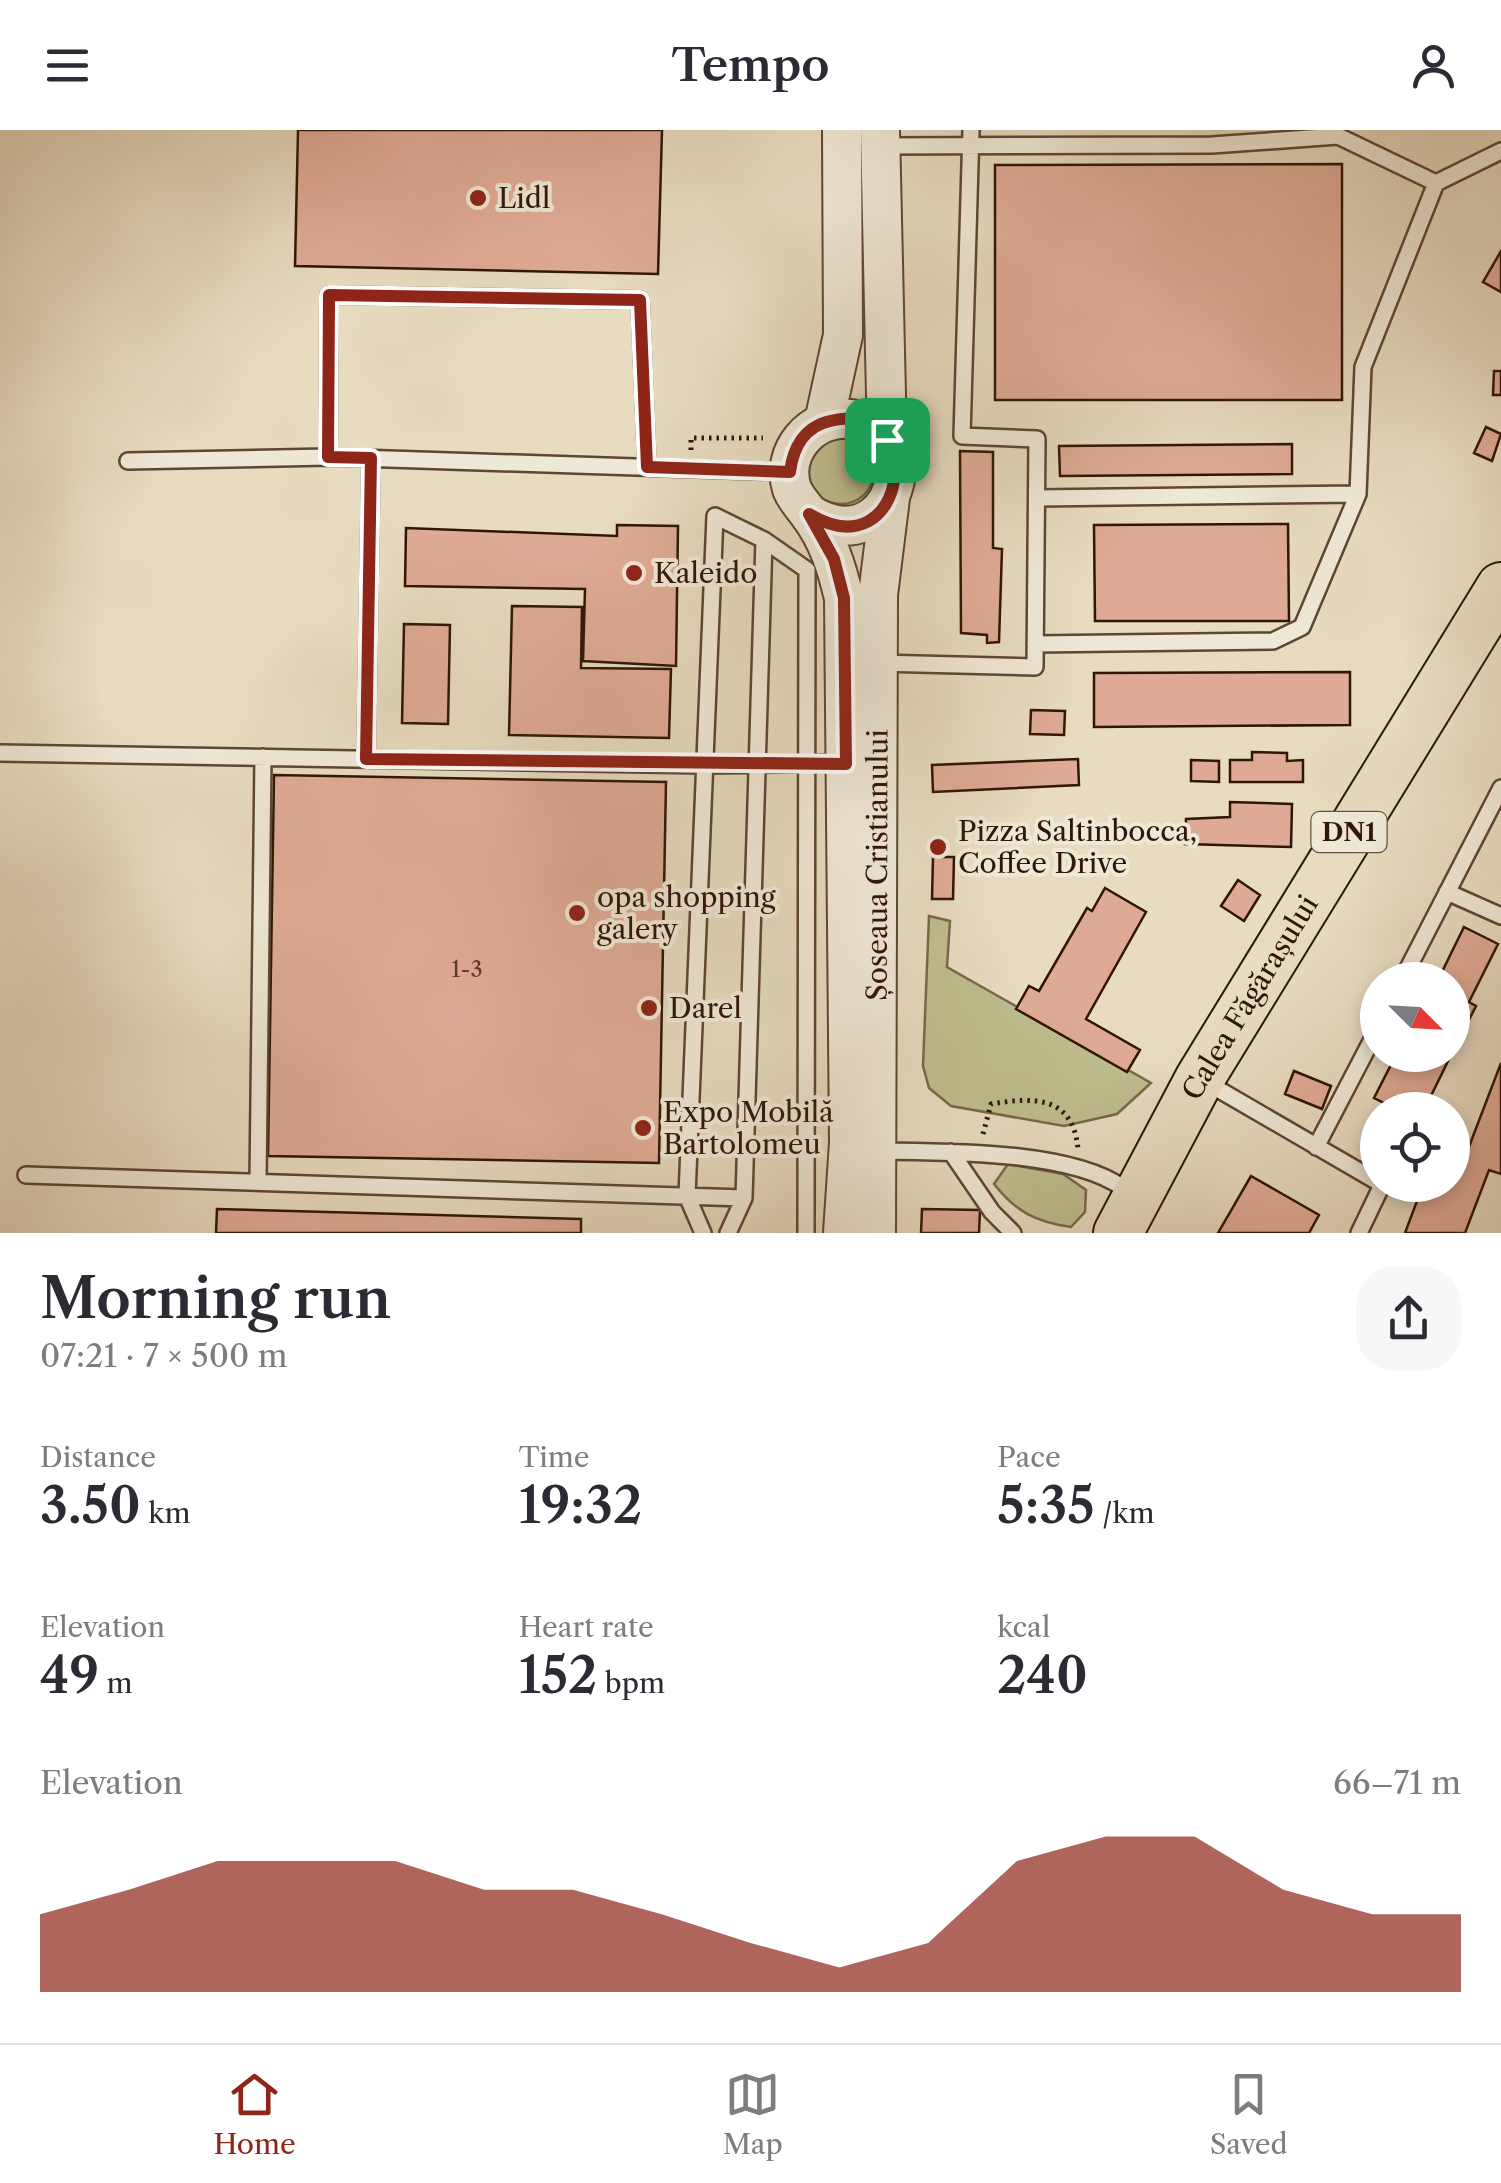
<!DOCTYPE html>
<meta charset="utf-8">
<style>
:root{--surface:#fff;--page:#f7f7f7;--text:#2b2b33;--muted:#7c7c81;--line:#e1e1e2;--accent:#8f2418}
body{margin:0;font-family:"Libre Caslon Text",serif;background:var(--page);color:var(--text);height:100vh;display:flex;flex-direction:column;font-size:38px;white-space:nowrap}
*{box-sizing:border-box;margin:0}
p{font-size:32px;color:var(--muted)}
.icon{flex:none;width:55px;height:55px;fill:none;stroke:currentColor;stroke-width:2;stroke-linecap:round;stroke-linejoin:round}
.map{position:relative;height:1103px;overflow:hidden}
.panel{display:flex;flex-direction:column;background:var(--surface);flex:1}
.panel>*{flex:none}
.needle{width:65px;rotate:114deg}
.buttons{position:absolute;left:1360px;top:832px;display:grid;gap:20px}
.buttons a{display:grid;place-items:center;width:110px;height:110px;border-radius:50%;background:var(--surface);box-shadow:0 5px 15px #0003;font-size:50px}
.pin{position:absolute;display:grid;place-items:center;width:85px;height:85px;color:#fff;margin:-42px;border-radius:20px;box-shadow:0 5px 15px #0006}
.round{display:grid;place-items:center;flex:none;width:105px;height:105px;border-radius:40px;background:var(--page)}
.headline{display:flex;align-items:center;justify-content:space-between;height:170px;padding:0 40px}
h1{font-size:55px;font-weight:600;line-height:75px}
.figures{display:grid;grid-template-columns:repeat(3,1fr);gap:15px;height:170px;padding:10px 40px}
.figures div{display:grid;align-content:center}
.figures b{font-size:50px;font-weight:600}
.figures small{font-size:28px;font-weight:400}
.figures p{font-size:28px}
.chart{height:280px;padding:20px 40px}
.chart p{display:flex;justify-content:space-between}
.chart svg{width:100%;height:180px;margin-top:10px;fill:var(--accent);opacity:.7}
header{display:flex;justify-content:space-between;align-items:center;height:130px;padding:0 40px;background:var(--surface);font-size:45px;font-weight:600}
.dock{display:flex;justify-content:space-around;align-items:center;height:140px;border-top:2px solid var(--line);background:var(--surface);font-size:28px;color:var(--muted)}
.dock a{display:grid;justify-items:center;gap:5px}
.dock .active{color:var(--accent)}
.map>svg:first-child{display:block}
</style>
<header><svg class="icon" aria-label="menu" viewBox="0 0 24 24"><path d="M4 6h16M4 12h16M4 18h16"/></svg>Tempo<svg class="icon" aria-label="person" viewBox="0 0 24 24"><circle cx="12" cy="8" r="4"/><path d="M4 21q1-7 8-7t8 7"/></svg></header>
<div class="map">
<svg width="1501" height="1103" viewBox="0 0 1501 1103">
<rect width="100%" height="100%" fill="#e7dbc0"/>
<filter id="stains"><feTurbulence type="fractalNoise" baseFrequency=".002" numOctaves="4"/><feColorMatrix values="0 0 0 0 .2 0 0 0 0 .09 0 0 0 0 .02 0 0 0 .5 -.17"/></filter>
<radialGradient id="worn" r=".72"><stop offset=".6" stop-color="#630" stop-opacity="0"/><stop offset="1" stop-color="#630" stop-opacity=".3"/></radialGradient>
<path fill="#bebd8d" stroke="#78694a" stroke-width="2.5" d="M808 341a33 33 0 1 1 66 0a33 33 0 1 1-66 0Z
M929 786 950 791 947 837 1151 953 1117 984 1064 996 951 976 929 958 923 936Z
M1008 1034 1063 1044 1086 1060 1085 1082 1071 1097C1036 1092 1016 1082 994 1054Z"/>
<path fill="#dfaa95" stroke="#311506" stroke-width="2.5" d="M298 0H662L658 144 295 136Z
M1342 34V270H995V35Z
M1501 121V162L1483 152Z
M1494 241H1501V265H1493Z
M1486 297 1501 304 1492 331 1474 323Z
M1292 314V344L1060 346 1059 316Z
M960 321 993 322V418L1002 419 999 512 987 513V505L961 503Z
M1288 394 1289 491H1095L1094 395Z
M617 395 678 396 676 536 583 531 585 459 405 456 406 398 617 406Z
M512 476 582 477 581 538 671 539 669 608 509 605Z
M404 494 450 495 448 594 402 593Z
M1350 542V595L1094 597V543Z
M1031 580 1065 581 1064 605 1030 604Z
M1252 622 1287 623V631L1303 630V652H1230V630H1252Z
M1078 629 1079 655 933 662 932 635Z
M1191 630 1219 631V652L1191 651Z
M274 645 666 652 659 1033 268 1026Z
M1230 672 1292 674 1291 717 1185 714 1186 689 1230 687Z
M933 727H954L953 769H932Z
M1238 750 1260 765 1244 791 1221 776Z
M1105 758 1146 782 1086 889 1140 920 1127 942 1016 879 1029 856 1039 861 1087 778 1092 781Z
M1464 797 1498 814 1469 872 1476 876 1452 923V850H1438Z
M1396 925H1451L1424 980H1398L1374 968Z
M1501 933V1044L1489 1040 1465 1103H1405L1423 1055H1452V1031L1462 1035Z
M1294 941 1331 956 1322 979 1285 964Z
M1251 1046 1319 1085 1309 1103H1218Z
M217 1079 581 1089V1103H216Z
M922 1079 980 1080 979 1103H921Z"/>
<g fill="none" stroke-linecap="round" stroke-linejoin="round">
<defs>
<path id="service" d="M881 16 1212 15 1338 6 1436 53
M328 327 329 165 640 170 647 337
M128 331 328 327 790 342
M1037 368 1358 364
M764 410 807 440 806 1103
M1035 514 1273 511 1302 497 1358 364 1363 237 1436 53 1501 21
M878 533 1035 537 1037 309 962 306 971 0
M0 623 706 635 846 633
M366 629 371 328
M1447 762 1501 786
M1402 850 1501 658
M1204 951 1378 1052
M1316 1017 1378 898
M879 1021C945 1022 1070 1020 1123 1058
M951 1022 992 1082 1013 1103
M26 1045 744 1068
M258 1052 263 627
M703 1103 687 1066 715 386 764 410 744 1068 728 1103
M1359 1103 1382 1055"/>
<g id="tertiary">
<path d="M880 0 887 310"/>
<path d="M824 292 843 205 842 0"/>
<path d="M809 384C894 436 933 298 850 289 812 285 780 322 792 359 796 369 803 375 809 384 828 409 837 438 844 468L849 1013 843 1103"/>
<path id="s1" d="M876 1103 878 465 890 368"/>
</g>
<g id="primary">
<path id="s2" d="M1118 1103 1200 948 1501 457"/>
</g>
</defs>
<use href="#service" stroke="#5e4634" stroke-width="20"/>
<use href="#tertiary" stroke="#5e4634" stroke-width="42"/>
<use href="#primary" stroke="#311506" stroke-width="52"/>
<path stroke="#311506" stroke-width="5" stroke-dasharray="2.5 5" stroke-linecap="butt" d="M691 320V308H763
M983 1004 991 974C1033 967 1073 965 1078 1019"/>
<use href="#service" stroke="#efe8d6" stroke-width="15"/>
<use href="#tertiary" stroke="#efe8d6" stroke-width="38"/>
<use href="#primary" stroke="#e7dbc0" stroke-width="48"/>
</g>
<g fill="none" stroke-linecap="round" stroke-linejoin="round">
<defs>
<path id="route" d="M329 165 640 170 647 337 790 342C793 318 804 297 830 291 929 266 909 444 809 384L834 429 844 468 846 634 366 629 371 328 328 327Z"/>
</defs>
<use href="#route" stroke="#fff" stroke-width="20"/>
<use href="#route" stroke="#8f2418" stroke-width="12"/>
</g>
<g fill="#8f2418" stroke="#efe8d6" stroke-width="4">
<circle cx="478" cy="68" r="10"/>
<circle cx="634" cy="443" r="10"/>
<circle cx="938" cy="717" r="10"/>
<circle cx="577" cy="783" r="10"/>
<circle cx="649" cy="878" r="10"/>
<circle cx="643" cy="998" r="10"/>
</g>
<g text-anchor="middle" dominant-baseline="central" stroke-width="8" stroke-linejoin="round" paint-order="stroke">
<g font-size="22" fill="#5c3a2a">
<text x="467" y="839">1-3</text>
</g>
<rect fill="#efe8d6" stroke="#6a5444" stroke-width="2.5" x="1311.5" y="682" width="75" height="40" rx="8"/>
<g font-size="25" font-weight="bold" fill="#311506">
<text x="1349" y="702">DN1</text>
</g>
<g font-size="28" fill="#311506" stroke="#efe8d6" text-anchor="start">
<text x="498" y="68">Lidl</text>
<text x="654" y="443">Kaleido</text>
<text x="958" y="701">Pizza Saltinbocca,<tspan x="958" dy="32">Coffee Drive</tspan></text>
<text x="597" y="767">opa shopping<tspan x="597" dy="32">galery</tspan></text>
<text x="669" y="878">Darel</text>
<text x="663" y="982">Expo Mobilă<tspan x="663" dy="32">Bartolomeu</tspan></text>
</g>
<g font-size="28" fill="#311506" stroke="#efe8d6">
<text stroke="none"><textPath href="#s1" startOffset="368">Șoseaua Cristianului</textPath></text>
<text stroke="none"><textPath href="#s2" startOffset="270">Calea Făgărașului</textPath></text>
</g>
</g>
<rect width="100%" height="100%" filter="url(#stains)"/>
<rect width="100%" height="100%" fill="url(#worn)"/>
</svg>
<div class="buttons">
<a><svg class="needle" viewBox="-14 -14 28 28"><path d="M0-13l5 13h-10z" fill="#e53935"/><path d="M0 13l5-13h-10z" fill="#7c7c81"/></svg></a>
<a><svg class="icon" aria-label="locate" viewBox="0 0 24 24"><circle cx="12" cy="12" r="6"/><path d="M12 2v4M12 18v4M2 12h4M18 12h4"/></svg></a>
</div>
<div class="pin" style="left:887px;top:310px;background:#1e9e55"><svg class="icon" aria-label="arrive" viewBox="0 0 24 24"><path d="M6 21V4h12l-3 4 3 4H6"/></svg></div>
</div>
<section class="panel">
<div class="headline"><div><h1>Morning run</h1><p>07:21 · 7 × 500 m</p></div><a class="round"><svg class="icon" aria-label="share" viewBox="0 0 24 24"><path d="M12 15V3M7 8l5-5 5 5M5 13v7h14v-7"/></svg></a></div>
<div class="figures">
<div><p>Distance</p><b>3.50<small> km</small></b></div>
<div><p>Time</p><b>19:32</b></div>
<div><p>Pace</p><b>5:35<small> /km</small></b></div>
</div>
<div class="figures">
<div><p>Elevation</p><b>49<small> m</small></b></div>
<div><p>Heart rate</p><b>152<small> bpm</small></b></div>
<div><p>kcal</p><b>240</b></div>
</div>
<div class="chart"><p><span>Elevation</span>66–71 m</p>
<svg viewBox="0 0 160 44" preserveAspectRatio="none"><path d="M0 44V25L10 19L20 12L30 12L40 12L50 19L60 19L70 25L80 32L90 38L100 32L110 12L120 6L130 6L140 19L150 25L160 25V44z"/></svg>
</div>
</section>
<nav class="dock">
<a class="active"><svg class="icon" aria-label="home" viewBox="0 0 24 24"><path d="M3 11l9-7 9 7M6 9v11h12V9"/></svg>Home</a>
<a><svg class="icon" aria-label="map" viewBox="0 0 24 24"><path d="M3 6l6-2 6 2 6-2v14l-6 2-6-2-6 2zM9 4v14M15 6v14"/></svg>Map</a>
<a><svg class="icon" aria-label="saved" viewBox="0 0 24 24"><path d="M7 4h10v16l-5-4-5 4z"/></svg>Saved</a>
</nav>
